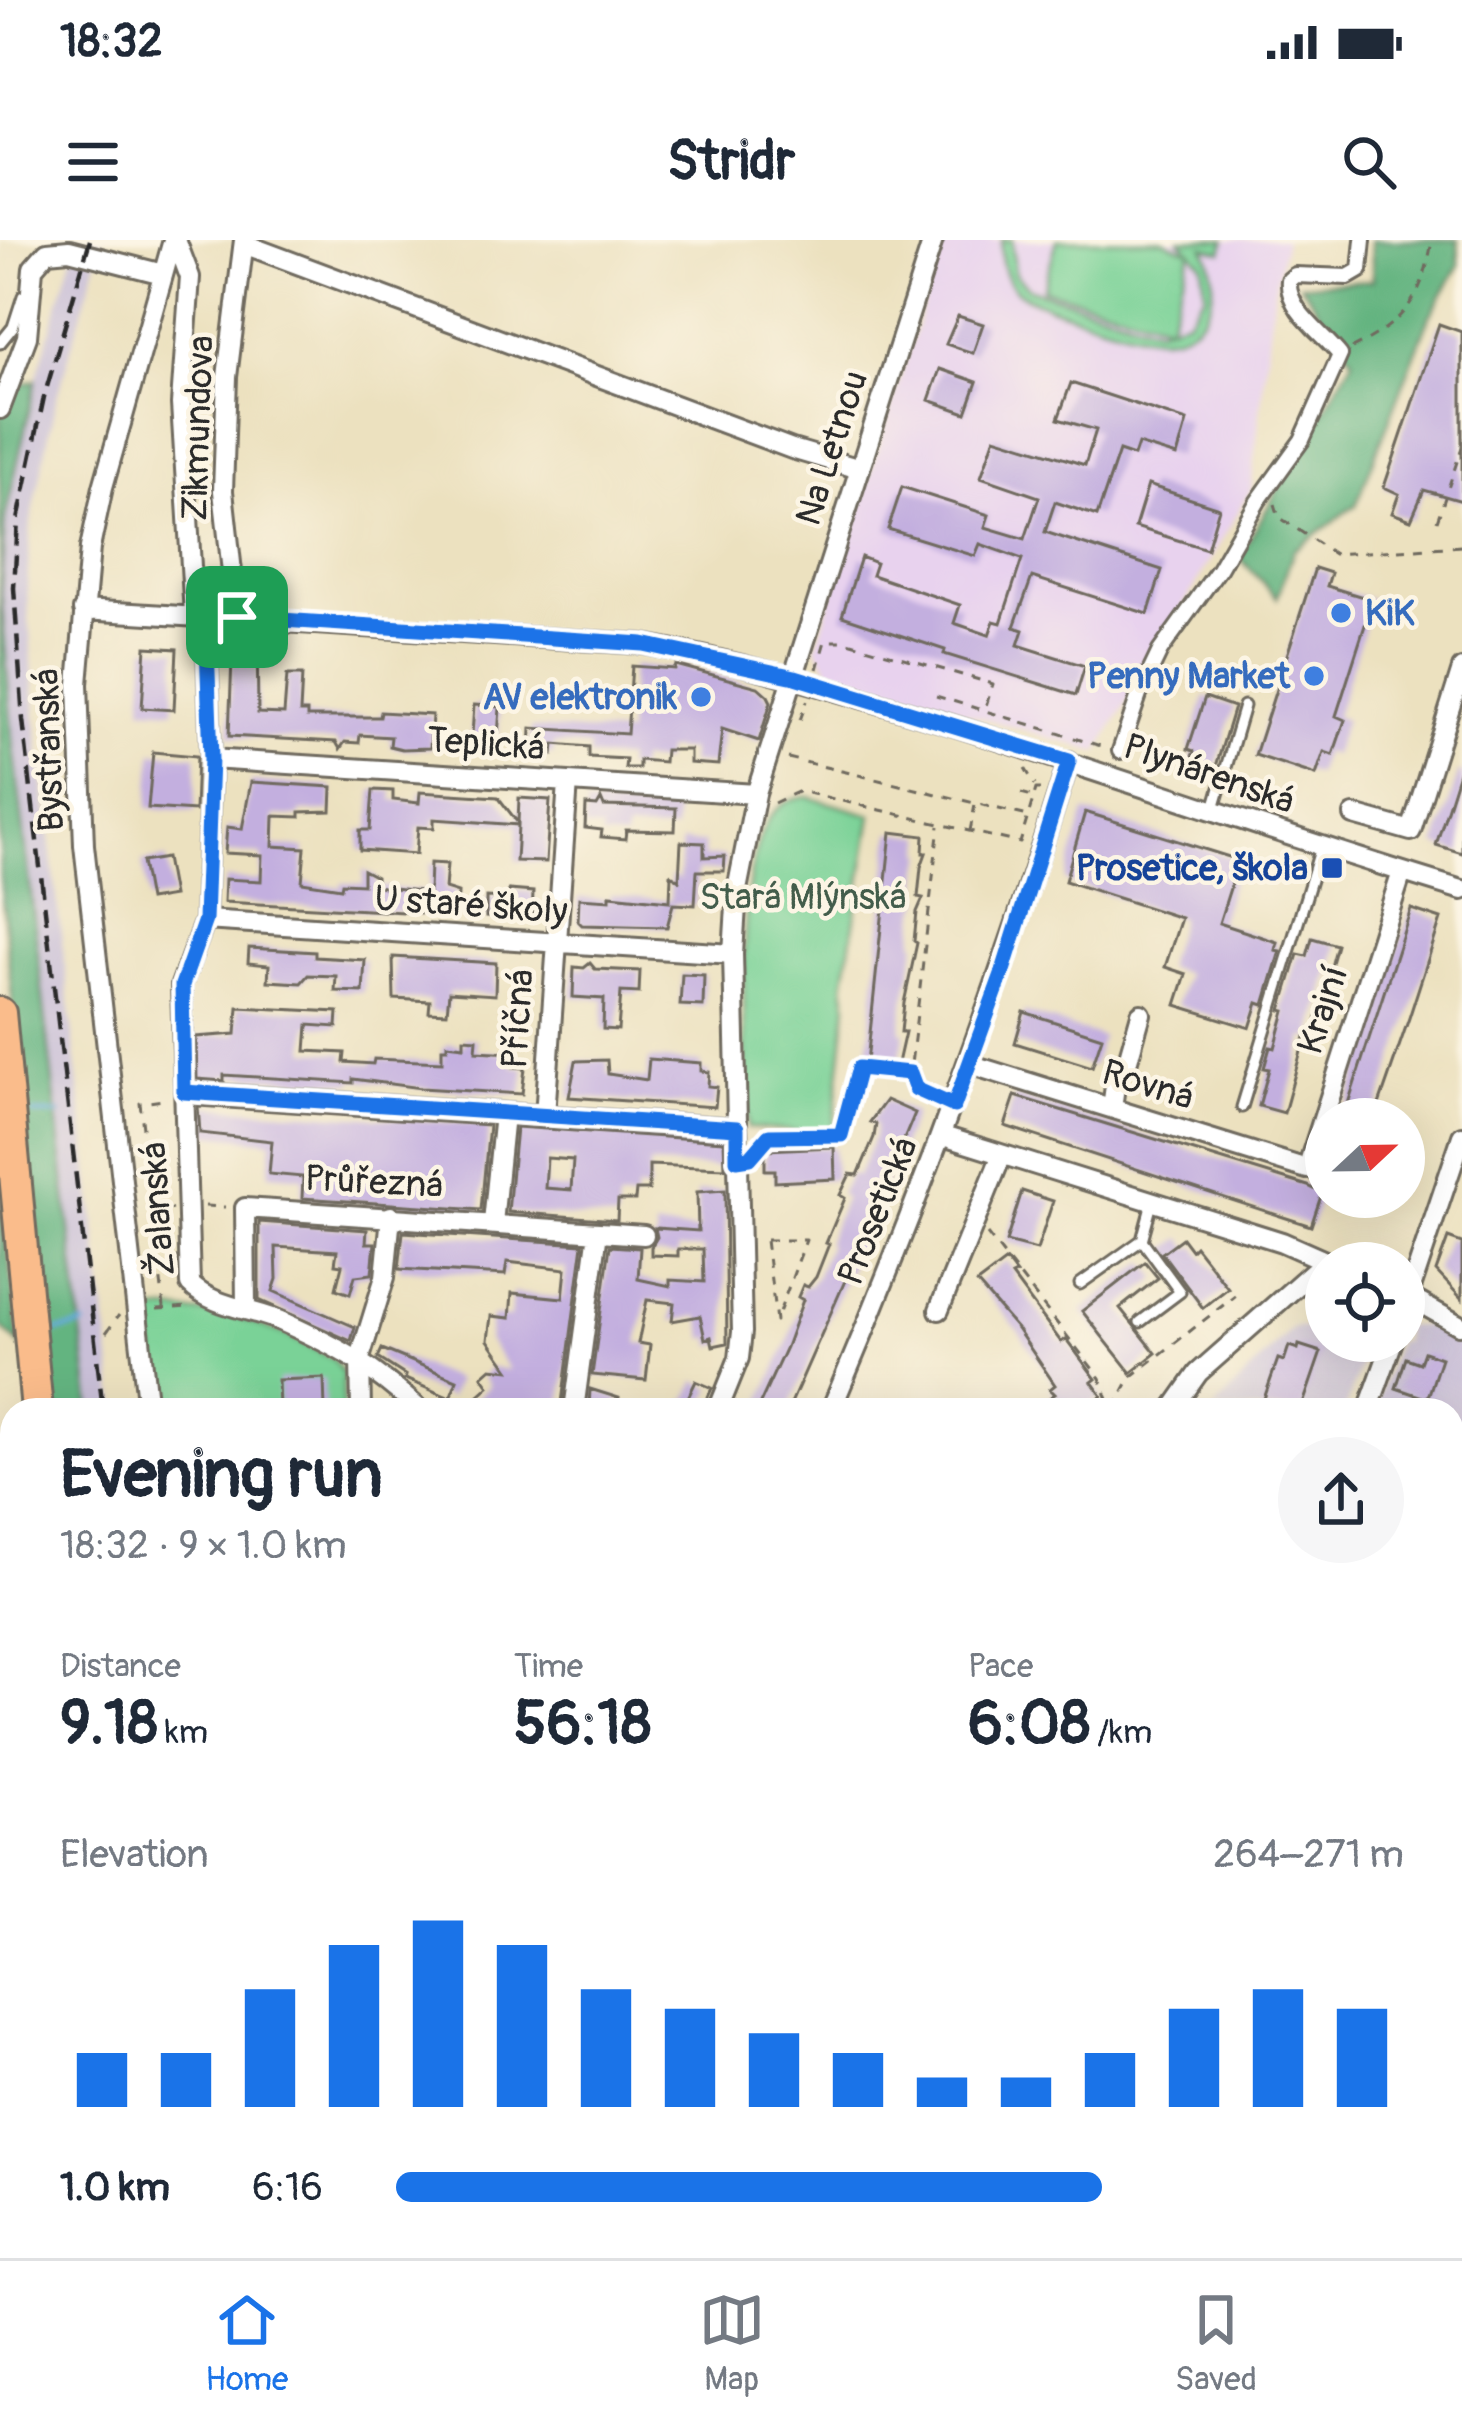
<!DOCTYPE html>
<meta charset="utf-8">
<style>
:root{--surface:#fff;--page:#f6f6f7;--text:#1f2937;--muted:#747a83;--line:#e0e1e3;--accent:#1a73e8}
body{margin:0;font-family:Pangolin,sans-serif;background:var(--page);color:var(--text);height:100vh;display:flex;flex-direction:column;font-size:45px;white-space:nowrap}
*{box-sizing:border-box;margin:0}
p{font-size:39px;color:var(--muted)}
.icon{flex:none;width:66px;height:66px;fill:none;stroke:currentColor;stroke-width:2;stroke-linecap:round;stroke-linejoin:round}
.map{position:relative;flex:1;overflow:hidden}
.side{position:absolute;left:0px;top:1158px;width:1464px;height:861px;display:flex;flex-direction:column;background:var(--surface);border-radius:36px 36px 0 0;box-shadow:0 12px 48px #0002}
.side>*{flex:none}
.needle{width:78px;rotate:68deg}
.buttons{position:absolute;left:1305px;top:858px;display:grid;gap:24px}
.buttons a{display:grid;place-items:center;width:120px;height:120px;border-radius:50%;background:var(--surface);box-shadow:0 12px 48px #0002;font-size:60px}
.pin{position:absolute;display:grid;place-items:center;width:102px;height:102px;color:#fff;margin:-51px;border-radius:24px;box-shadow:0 6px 18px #0006}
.round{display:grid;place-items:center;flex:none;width:126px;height:126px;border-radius:63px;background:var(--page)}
.overview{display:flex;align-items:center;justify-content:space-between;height:204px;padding:0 60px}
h1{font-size:66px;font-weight:800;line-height:90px}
.figures{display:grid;grid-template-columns:repeat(3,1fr);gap:18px;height:204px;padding:12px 60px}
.figures div{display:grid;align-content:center}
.figures b{font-size:60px;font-weight:800}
.figures small{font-size:33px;font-weight:400}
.figures p{font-size:33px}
.chart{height:336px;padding:24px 60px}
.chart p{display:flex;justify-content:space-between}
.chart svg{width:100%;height:216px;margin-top:12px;stroke:var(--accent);stroke-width:6}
ul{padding:0 60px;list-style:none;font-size:39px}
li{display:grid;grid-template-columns:192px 144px 1fr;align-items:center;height:90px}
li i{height:30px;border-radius:15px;background:var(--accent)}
.status{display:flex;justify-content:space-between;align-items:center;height:84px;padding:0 60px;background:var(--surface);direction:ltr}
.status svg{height:33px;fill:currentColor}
header{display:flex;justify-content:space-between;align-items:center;height:156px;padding:0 60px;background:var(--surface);font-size:54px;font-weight:800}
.tabs{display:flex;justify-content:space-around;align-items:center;height:168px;border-top:3px solid var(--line);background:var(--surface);font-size:33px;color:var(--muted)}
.tabs a{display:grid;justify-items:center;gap:6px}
.tabs .current{color:var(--accent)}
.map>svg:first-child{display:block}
</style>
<div class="status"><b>18:32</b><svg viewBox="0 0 49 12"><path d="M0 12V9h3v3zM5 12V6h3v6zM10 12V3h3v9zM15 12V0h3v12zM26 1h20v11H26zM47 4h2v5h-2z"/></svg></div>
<header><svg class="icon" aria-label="menu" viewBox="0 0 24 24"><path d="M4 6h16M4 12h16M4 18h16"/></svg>Stridr<svg class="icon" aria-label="search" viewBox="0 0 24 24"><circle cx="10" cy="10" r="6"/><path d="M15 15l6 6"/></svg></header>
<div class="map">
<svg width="1462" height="2018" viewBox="0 0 1462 2018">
<rect width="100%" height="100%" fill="#fcf5e5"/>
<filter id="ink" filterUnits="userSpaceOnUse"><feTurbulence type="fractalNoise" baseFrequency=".00833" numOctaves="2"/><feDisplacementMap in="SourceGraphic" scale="24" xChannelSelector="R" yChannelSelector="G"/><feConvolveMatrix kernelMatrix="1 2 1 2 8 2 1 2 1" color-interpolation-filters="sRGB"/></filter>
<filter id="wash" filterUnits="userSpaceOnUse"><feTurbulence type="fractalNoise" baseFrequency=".004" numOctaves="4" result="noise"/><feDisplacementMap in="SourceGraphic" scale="48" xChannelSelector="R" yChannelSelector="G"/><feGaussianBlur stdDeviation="2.7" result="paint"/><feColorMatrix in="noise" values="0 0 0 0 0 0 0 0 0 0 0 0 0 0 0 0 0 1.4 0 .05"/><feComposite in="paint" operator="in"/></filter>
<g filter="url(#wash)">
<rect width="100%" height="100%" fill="#ece1bf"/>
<path fill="#e8d2ee" d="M944 0H1285L1273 57 1251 250 1098 512 832 433 816 407Z"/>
<path fill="#c9bfd7" d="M77 0H103L56 160 31 282 27 348 36 479 117 1170H91L11 482 1 348 5 278 32 153Z
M1404 1086H1462V1676L1452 1706V1170H1374L1397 1101H1404Z
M1326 1087V1101H1369L1345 1170H1213L1293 1088Z
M831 2007H1062L1058 2018H827Z"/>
<path fill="#7ad297" stroke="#527e61" stroke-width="3" d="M1002 0H1012L1015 34 1030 49 1157 88 1187 79 1205 54 1202 23 1180 0H1225L1222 12 1204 7C1225 44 1210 97 1161 97 1139 97 1033 65 1018 52 1003 39 999 18 1002 0Z
M1057 0H1162L1191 11 1169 85 1043 49Z
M808 557 872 575 844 745 847 764 833 894 748 888C747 821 729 618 775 571 786 560 794 559 808 557Z
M166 1070 234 1076 282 1093 333 1119 343 1134V1170H160L150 1072Z
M0 1533 12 1538V1900L0 1899Z
M1462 1677V2018H1176L1175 2007H1452V1706Z"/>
<path fill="#63b480" stroke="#477056" stroke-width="3" d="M1371 0H1458L1459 26 1430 76 1356 265 1294 310 1277 358 1239 317 1353 119 1300 44 1373 40Z
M36 140 5 278 1 348 11 482 91 1170H52L0 635V150Z
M0 949 20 1105 0 1086Z"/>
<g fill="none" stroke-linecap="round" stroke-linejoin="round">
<path stroke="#61a8d7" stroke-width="4.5" d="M33 874H60
M54 1092 84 1085"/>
</g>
<g id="blocks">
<path fill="#c3afdf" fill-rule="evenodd" d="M958 76 983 84 973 113 946 104Z
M1439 84 1462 92V261L1424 250 1411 280 1392 273 1399 254 1384 247Z
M940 129 977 142 966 173 929 160Z
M1071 143 1187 181 1177 216 1138 204 1134 216 1119 211 1097 276 1055 262 1045 292 1162 330 1148 374 1032 337 1014 387 1023 390 1018 405 1085 426 1076 455 944 414 945 410 842 376 861 317 876 323 872 335 960 365 954 383 989 395 994 381 1001 383 1022 319 980 304 975 316 888 289 902 247 989 275 985 287 1025 299 1039 257 981 237 995 197 1085 225 1096 190 1058 179Z
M1148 245 1219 268 1207 309 1135 287Z
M1315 328 1331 333 1327 346 1373 360 1336 476 1345 480 1333 515 1324 512 1316 535 1255 515Z
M233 393 257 394 258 473 284 474 287 435H302L300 472H307V477H380L381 472 432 475 430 508 402 509 390 506 391 497 360 495 359 503 345 502 340 509 336 502 229 496Z
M146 407 177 409 174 470 142 468Z
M676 425 758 447 768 456 771 462 759 501 722 489 718 525 690 523V510H665L664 522 639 520V528H625L626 519 589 517V507L554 504 553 515 530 513 531 488 627 494 632 426 675 429Z
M1205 457 1234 467 1214 533 1189 525 1194 511 1188 509Z
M474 465 500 467 497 512 471 510Z
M153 512 197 516 195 571 148 568Z
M1459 532H1462V613L1436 605Z
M251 542 332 547 331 571 300 572V577L274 576 273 606 305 608 302 642 341 648 342 643 363 644V630L376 637V646L429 652 430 623 447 624 445 649 458 653 457 675 224 662 225 639 261 641 262 615 225 613 227 587 242 589Z
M373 550 393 551V560L419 563 420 552 498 557 518 583 519 558 550 560 546 622 516 621 518 585 478 582 434 579V588L418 587 416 614 360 610V590H370Z
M601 559 604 566 676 568 675 591 626 590 625 599 601 597 602 590 585 588 586 565 597 566Z
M1085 572 1239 620 1219 683 1277 702 1275 710 1280 711 1264 765 1258 763 1250 788 1176 765 1186 734 1165 727 1181 678 1065 641Z
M891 592 924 596 923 613H926L921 627 918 657 923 658 917 672 914 701 917 703 904 763 901 792H905L898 823 867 822Z
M681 602 704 603V617L725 616 724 631H697L695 665 673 664 667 687 582 685 578 681 579 658 610 660V655L670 661 671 635 679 640Z
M166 618 173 656 149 660 142 622Z
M509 650 533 652 532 680 486 677V657L509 658Z
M1411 669 1441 679 1409 778 1374 879H1343Z
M1312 698 1337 705 1311 799 1305 797 1284 873 1259 866 1269 829 1264 828 1270 807 1275 808 1285 771 1281 770 1298 714 1307 716Z
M249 708 315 712V717L365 720 363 752 335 751 336 736 308 735 301 743 268 741 269 725 248 723Z
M393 717 496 723 495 755 449 752 447 773 429 772 430 761 394 759Z
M590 723 595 729 640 731 639 753 621 752 618 790 603 789 604 759 573 757 574 727 584 728Z
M682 734 704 735 703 766 680 765Z
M238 767 338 772 337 787 308 785 306 811 345 813 344 822 373 824 374 819 442 822V808H447V804L464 806V798L477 799 476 811 514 813 513 827 525 828 522 854 421 848 353 839V843L224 835V841L197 839 196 797 236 794Z
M1024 772 1102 797 1092 827 1015 803Z
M649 819 701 823V831L709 832 708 846 717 847 715 867 569 857 576 821 607 820 608 834 647 840Z
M1015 856 1308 946 1322 953 1311 986 1005 886Z
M886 860 915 873 844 1043 788 1170H757L786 1107 803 1060 798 1057 803 1045 808 1047 816 1037 829 1004 826 1003 845 958 840 955 850 934 858 935 874 897 876 884 870 882Z
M198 866 489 885 481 970 302 958 303 937 269 934 272 901 200 893Z
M516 887 724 901 725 928 649 925V950H636L635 960H618L617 980 508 972ZM547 918 573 920 571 950 545 948Z
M834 907 835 939 775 942V930H765V910Z
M725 950 727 1103 713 1106 711 1097 705 1099 700 1076 672 1081 674 1063 647 1060 638 1103 650 1105 646 1140 592 1135 610 1006 640 1008 638 1039 670 1046V1040L704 1042 703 1009H678V1016L651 1015V1007L657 997 655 988 698 991 697 952Z
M1022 951 1053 961 1037 1010 1006 1002Z
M259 982 367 990 366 1003H375L372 1034 355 1036 350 1054 336 1049 342 1025 335 1024 337 1011 276 1007 277 1039 273 1051 355 1087 351 1101 259 1060Z
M403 992 583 1004 561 1170H462L489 1146 482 1136 491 1128 509 1130 488 1100 491 1076 510 1078 512 1053 563 1058 566 1029 507 1022 505 1035 399 1029Z
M1182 998 1191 1010 1195 1006 1228 1048 1203 1068 1162 1013Z
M1448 998 1462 1003V1059L1436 1031Z
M1006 1021 1016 1034 1012 1036 1061 1102 1066 1099 1096 1139 1092 1142 1102 1156 1084 1170H1032L1055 1154 1050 1149 1055 1145 1017 1089 977 1043Z
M1145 1022 1158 1038 1120 1068 1156 1113 1131 1133 1082 1071Z
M1299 1105 1321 1112 1301 1170H1260L1278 1119 1284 1121 1289 1106 1298 1109Z
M382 1109 457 1140 450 1158 405 1139 406 1136 378 1118Z
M1424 1112 1441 1118 1429 1154 1425 1158 1396 1148 1406 1118 1420 1123Z
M324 1138 325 1170H279L278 1140Z
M696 1141 712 1148 702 1170H682Z
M590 1149 619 1158 618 1170 589 1168Z"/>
</g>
</g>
<g filter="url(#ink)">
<use href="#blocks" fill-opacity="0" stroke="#6f6b5f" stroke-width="3"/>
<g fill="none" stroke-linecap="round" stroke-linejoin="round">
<defs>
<path id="service" d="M0 103 13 87 23 56
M1213 572 1244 466
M1242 867 1321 607
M1080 1044 1142 1000
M1140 1082 1180 1052 1142 1000 1152 963
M0 1271 12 1223
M1452 1468 1454 1463
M0 1500 12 1505
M474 2018 476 2007"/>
<path id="pedestrian" d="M1120 511 1139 455 1160 411 1219 329 1258 261 1302 200 1340 115C1323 93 1286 70 1289 40L1295 35 1348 37 1360 30 1363 0"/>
<path id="minor" d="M176 0 190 37 181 164 194 375
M244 4 792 209 860 229
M0 169 27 97 33 28 47 12 69 10 163 34
M83 370 643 404C745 422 843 452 942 482 1116 536 1288 598 1462 650
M206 375 211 519 205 680 181 745 190 1044C212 1067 255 1069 285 1083 341 1108 374 1128 420 1170
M237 377 223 251 227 137 244 0
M211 519 756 554
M1354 575 1411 591 1462 429
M205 680 733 714
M969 824 1307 929 1402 632
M184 852 737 888
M1112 868 1117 831 1128 820 1141 774
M545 876 568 542
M943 896 1282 1002 1325 1021
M493 983 504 874
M1404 1054 1459 1085
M246 1067 245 968 644 995
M1404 1069 1462 896
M939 1070 1001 917
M148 1170 84 605 78 444 90 308 103 247 173 0
M361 1170 360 1118 385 1037 391 976
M574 1170 598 992
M718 1170 739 1118 742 1092 733 714 737 650 756 554 933 0
M831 1170C922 956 999 743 1069 521
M1172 1170 1198 1133 1325 1021 1329 1023
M1368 1170 1393 1101
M539 2007 564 2018
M802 2018 803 2007
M1074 2018 1077 2007"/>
<path id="primary" d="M0 773 37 1170
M45 2018 46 2007"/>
</defs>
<use href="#service" stroke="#6f6b5f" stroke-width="15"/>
<use href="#pedestrian" stroke="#6f6b5f" stroke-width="20"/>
<use href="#minor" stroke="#6f6b5f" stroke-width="24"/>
<use href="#primary" stroke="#6f6b5f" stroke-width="36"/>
<path stroke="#6f6b5f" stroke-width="3" stroke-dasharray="9 9" stroke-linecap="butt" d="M1352 108C1404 82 1423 59 1432 0
M1275 264 1279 277 1334 314 1462 306
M1437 281 1462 207
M817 429 825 401H845L993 444 984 472
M936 456 1104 507
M800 480 807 461
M788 518 1028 576
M1025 528 1035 545
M1021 553 1032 556
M774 563 800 551 1020 603 1036 549H1040
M970 591 975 565
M938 860 916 849 910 833 939 586
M755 912 769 896 841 895 859 828 909 833
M205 966 225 967
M152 973 172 969
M987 994 1100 1138 1112 1170
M766 1000H806L776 1081Z
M164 1067 140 863 164 860
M157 1069 190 1067
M106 1093 119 1075
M1114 1168 1130 1138 1235 1056
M657 2018 663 2007"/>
<use href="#service" stroke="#fff" stroke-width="9"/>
<use href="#pedestrian" stroke="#fff" stroke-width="14"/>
<use href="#minor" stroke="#fff" stroke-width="18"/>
<use href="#primary" stroke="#fabc8b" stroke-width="30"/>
<path stroke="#2b2b2b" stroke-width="4.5" stroke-dasharray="18 9" stroke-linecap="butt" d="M90 0 44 157 18 280 14 348 23 480 103 1170
M124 2007V2018"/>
</g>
</g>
<g fill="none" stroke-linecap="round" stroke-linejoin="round" filter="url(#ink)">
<defs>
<path id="route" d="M206 375 643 404 795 437 1069 521 1002 734 954 866 916 849 910 833 859 828 841 895 769 896 750 918 737 920V888L184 852 182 745 205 680 211 519Z"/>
</defs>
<use href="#route" stroke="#fff" stroke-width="24"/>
<use href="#route" stroke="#1a73e8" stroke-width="15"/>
</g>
<g fill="#3f7fe0" stroke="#fcf5e5" stroke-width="4.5">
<circle cx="1341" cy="373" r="12"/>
<circle cx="1314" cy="436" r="12"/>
<circle cx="701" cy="457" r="12"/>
</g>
<rect fill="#1a4fb4" stroke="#fcf5e5" stroke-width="4.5" x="1320" y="616" width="24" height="24" rx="6"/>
<g text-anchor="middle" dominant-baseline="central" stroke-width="9" stroke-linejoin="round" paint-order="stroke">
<g font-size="36" fill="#2b2b2b" stroke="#fcf5e5">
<text transform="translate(198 188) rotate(-88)">Zikmundova</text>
<text transform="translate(832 208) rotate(-72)">Na Letnou</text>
<text transform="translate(486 504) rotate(4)">Teplická</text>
<text transform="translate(49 510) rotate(-92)">Bystřanská</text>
<text transform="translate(1209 534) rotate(19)">Plynárenská</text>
<text transform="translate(471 665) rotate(4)">U staré školy</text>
<text transform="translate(1323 770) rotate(-72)">Krajní</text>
<text transform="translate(518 779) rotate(-86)">Příčná</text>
<text transform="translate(1148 845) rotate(17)">Rovná</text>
<text transform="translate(374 942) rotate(3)">Průřezná</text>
<text transform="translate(158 969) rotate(-94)">Žalanská</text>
<text transform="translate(878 971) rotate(-68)">Prosetická</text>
</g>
<g font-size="36" font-weight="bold" fill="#366cbe" stroke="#fcf5e5" text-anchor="end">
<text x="1365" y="373" text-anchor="start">KiK</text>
<text x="1290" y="436">Penny Market</text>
<text x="677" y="457">AV elektronik</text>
</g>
<g font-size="36" font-weight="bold" fill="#164399" stroke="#fcf5e5" text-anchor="end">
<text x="1308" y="628">Prosetice, škola</text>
</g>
<g font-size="36" fill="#435d4b" stroke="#fcf5e5">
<text x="803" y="657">Stará Mlýnská</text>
</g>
</g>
</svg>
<div class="buttons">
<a><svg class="needle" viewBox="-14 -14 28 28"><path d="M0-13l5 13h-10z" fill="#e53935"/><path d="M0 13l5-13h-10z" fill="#747a83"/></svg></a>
<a><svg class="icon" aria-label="locate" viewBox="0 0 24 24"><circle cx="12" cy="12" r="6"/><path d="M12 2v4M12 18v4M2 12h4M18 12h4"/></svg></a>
</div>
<div class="pin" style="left:237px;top:377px;background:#1e9e55"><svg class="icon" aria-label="arrive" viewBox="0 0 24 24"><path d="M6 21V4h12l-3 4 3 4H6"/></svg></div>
<section class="side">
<div class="overview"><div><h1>Evening run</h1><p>18:32 · 9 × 1.0 km</p></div><a class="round"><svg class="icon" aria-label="share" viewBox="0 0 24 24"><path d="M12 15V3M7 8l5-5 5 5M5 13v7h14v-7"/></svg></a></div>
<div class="figures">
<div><p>Distance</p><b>9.18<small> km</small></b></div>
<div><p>Time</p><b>56:18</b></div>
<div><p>Pace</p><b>6:08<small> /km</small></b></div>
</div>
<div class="chart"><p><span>Elevation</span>264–271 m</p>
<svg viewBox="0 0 160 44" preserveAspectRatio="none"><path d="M5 44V33M15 44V33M25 44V20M35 44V11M45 44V6M55 44V11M65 44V20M75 44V24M85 44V29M95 44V33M105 44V38M115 44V38M125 44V33M135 44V24M145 44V20M155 44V24"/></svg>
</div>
<ul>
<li><b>1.0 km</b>6:16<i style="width:70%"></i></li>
</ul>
</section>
</div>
<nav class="tabs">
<a class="current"><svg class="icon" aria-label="home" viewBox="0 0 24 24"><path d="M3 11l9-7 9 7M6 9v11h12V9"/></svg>Home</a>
<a><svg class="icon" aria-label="map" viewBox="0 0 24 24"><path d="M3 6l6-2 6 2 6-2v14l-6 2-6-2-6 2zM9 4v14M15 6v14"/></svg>Map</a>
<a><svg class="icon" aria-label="saved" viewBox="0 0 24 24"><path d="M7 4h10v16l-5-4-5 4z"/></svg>Saved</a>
</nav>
